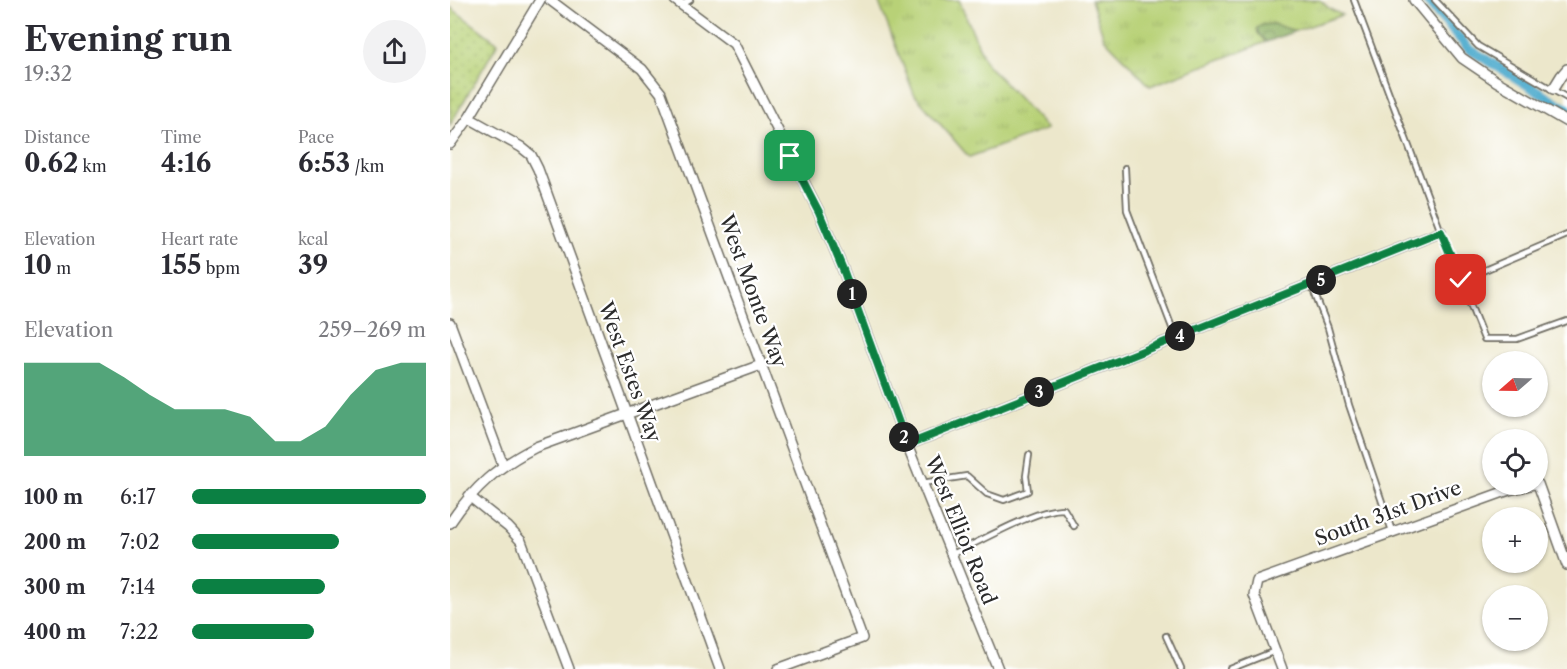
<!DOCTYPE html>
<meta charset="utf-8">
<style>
:root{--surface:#fff;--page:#f2f2f3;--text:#2b2b33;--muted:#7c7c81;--accent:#0b8043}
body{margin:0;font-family:"Libre Caslon Text",serif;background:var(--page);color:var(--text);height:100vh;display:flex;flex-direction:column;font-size:22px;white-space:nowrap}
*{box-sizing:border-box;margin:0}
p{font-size:20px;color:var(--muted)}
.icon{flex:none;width:33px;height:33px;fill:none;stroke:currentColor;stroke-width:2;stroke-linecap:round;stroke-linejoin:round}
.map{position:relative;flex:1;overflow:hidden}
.panel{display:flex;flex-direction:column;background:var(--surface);width:450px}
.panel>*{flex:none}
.needle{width:39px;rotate:250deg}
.fabs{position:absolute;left:1032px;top:351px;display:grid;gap:12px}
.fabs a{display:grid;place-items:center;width:66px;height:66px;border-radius:50%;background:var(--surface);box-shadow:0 2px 4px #0004;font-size:30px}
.pin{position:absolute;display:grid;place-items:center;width:51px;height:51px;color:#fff;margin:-26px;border-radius:12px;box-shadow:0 3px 9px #0006}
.km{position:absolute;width:30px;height:30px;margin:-15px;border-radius:50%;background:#222;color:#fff;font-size:16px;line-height:30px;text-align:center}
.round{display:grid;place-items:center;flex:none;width:63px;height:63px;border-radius:32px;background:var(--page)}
.summary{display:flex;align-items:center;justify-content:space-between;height:102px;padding:0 24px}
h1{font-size:33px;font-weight:700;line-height:45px}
.metrics{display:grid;grid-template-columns:repeat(3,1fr);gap:9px;height:102px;padding:6px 24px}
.metrics div{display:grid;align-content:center}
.metrics b{font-size:26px;font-weight:700}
.metrics small{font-size:16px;font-weight:400}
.metrics p{font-size:16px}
.chart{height:168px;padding:12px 24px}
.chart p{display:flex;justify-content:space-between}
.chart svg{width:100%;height:108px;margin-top:6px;fill:var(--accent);opacity:.7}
ul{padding:0 24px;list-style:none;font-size:20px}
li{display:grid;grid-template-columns:96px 72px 1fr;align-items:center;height:45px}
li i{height:15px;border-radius:8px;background:var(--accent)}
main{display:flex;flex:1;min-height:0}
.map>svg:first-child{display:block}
</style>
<main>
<section class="panel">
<div class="summary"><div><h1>Evening run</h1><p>19:32</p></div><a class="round"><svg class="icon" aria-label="share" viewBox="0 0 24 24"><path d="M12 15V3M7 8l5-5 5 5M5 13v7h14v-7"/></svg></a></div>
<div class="metrics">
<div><p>Distance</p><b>0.62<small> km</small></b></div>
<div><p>Time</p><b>4:16</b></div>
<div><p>Pace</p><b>6:53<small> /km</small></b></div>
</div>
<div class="metrics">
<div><p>Elevation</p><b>10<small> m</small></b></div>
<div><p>Heart rate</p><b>155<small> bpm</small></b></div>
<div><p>kcal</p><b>39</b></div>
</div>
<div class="chart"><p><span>Elevation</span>259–269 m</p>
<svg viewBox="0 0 160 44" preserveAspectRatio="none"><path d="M0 44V6L10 6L20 6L30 6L40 12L50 19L60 25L70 25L80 25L90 28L100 38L110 38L120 32L130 19L140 9L150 6L160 6V44z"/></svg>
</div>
<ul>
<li><b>100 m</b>6:17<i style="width:100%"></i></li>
<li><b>200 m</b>7:02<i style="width:63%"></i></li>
<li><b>300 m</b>7:14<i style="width:57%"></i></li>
<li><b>400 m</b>7:22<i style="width:52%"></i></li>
</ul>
</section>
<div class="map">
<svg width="1117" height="669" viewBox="0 0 1117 669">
<defs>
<pattern id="grass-tufts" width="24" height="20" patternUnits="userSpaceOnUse" patternTransform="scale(1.5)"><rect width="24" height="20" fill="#b8d177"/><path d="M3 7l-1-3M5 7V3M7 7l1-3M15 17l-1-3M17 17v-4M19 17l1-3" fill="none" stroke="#9eb467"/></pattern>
<pattern id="forest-crowns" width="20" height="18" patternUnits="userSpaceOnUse" patternTransform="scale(1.5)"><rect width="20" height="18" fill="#92b368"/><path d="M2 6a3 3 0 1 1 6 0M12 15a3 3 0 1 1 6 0" fill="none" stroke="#779256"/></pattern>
<pattern id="park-dots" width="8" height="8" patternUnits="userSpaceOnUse" patternTransform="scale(1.5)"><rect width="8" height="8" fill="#b8d177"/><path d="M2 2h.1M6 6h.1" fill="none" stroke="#9eb467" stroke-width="1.8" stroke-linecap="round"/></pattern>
</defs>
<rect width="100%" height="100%" fill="#fff"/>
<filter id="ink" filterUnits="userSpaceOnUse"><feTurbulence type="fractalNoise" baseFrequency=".0167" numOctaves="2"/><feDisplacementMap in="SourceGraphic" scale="12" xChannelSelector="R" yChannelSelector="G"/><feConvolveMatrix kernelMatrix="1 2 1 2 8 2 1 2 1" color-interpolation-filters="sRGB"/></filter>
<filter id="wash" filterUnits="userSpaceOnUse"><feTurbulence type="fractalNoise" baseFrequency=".008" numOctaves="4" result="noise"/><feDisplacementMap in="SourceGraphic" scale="24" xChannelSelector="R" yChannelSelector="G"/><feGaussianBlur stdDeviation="1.35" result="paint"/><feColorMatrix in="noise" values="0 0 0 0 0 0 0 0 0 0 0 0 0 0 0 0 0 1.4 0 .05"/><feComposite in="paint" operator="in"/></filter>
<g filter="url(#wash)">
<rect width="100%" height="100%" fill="#ece7cb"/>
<path fill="url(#grass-tufts)" stroke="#727e51" stroke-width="1.5" d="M428 0H509L536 63 597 129 519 157 464 94Z
M641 0H870L880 9 892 15 845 31 823 24 808 33 816 42 700 86 654 38Z"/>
<path fill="url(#forest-crowns)" stroke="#5e6f4a" stroke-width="1.5" d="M823 24 845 31 816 42 808 33 807 28 812 25Z"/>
<path fill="url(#park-dots)" stroke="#727e51" stroke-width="1.5" d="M0 7 48 43 0 125Z"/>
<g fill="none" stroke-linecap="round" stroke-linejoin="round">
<path stroke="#4eabcd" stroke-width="10" d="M976 0 1019 49 1117 109"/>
</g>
</g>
<g filter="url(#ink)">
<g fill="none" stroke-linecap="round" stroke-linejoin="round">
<defs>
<path id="lane" d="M904 0 991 232 1034 339H1067L1117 321
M985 0 1028 46 1117 98
M232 5 240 0
M675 168 677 210 726 338
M1011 280 1117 235
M861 284 878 328 899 405 942 531
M472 483 517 476 537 494 554 500 578 491 576 476 579 455
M502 554C530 542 587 508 614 509L624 526
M716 636 731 669
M780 669 825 651"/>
<path id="street" d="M100 0 192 69 211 93 412 638 328 669
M225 0 284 44 369 212 394 272 457 445 548 669
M964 0 1012 58 1046 81 1117 122
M1103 89 1111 76 1117 69
M19 118 71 147 81 155 88 169 270 669
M0 144 19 118 90 0
M0 323 53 465
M457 445 991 232
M1088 484 1117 565
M19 496 58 527 71 541 119 669
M0 523C24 487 47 467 86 447L311 365
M832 669 804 595 807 581 1059 490 1084 484"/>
</defs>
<use href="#lane" stroke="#6f6d63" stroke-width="8"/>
<use href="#street" stroke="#6f6d63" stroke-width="12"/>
<use href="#lane" stroke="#fff" stroke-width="4.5"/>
<use href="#street" stroke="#fff" stroke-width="9"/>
</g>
</g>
<g fill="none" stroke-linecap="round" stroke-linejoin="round" filter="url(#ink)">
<defs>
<path id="route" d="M340 156 369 212 394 272 457 445 991 232 1011 280"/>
</defs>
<use href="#route" stroke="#fff" stroke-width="12"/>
<use href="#route" stroke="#0b8043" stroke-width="8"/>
</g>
<g text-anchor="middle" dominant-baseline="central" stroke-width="4.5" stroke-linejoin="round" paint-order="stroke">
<g font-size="20" fill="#2b2b2b" stroke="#fff">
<text transform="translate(303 291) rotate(70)">West Monte Way</text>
<text transform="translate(180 372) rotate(70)">West Estes Way</text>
<text transform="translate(938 513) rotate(-20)">South 31st Drive</text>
<text transform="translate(511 530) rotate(68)">West Elliot Road</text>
</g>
</g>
</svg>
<div class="fabs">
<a><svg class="needle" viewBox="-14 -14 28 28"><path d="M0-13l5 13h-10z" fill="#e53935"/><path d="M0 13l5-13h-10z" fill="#7c7c81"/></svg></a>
<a><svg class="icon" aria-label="locate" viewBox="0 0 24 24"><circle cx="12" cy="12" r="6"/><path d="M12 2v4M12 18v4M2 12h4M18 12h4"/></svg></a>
<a>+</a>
<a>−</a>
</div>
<div class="pin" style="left:340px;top:156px;background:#1e9e55"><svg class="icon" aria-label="arrive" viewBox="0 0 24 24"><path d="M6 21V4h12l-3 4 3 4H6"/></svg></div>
<div class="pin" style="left:1011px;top:280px;background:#d93025"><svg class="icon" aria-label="check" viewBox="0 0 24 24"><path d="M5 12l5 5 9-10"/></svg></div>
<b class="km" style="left:402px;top:294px">1</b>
<b class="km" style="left:454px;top:437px">2</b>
<b class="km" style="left:589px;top:392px">3</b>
<b class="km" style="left:730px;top:336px">4</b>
<b class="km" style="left:871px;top:280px">5</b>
</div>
</main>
